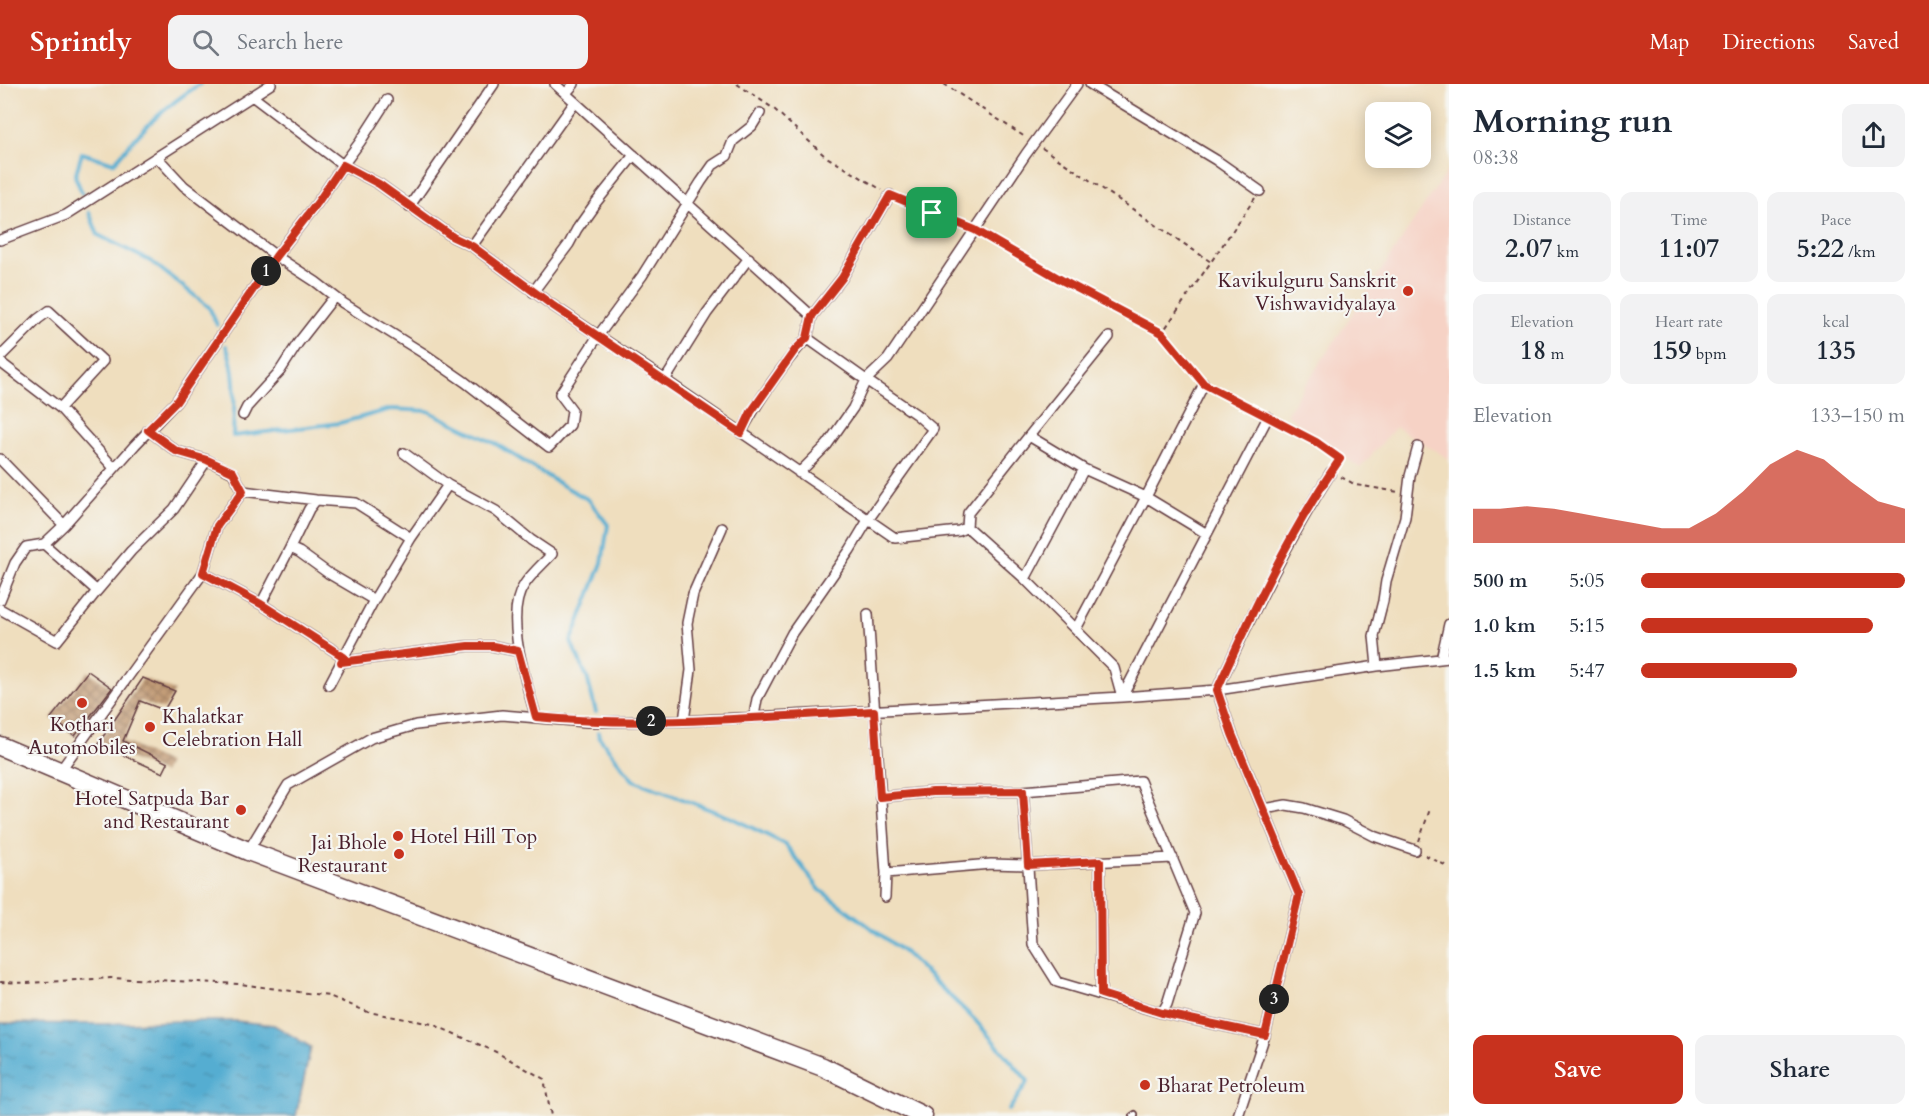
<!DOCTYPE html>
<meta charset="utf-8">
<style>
:root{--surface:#fff;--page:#f2f2f3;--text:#1f2937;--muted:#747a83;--accent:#c8321e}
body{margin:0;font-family:Cardo,serif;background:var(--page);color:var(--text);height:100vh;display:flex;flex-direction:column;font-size:22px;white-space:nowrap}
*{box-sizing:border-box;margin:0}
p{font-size:20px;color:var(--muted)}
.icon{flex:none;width:33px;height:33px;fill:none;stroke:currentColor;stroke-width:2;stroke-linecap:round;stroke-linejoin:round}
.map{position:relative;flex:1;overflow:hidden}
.side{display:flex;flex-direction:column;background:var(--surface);width:480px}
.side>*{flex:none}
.buttons{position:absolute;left:1365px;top:18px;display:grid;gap:12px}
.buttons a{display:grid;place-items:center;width:66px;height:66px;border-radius:12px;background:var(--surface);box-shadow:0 3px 15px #0003;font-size:30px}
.pin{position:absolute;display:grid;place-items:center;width:51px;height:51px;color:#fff;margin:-26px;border-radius:12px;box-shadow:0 3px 9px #0006}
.km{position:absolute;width:30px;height:30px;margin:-15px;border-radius:50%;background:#222;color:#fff;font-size:16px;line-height:30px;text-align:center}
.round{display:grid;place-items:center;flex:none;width:63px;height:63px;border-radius:12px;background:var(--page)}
.overview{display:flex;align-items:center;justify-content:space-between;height:102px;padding:0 24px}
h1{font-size:33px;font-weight:800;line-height:45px}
.figures{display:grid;grid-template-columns:repeat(3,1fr);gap:9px;height:102px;padding:6px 24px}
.figures div{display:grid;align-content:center;border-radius:12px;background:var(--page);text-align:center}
.figures b{font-size:26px;font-weight:800}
.figures small{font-size:16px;font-weight:400}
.figures p{font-size:16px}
.chart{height:168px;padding:12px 24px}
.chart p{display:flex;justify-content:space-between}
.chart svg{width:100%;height:108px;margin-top:6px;fill:var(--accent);opacity:.7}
.button{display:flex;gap:12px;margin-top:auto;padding:12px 24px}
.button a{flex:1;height:69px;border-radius:12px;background:var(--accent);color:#fff;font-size:24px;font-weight:800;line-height:69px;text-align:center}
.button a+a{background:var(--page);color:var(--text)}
ul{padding:0 24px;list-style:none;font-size:20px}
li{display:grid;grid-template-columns:96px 72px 1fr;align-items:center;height:45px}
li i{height:15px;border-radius:8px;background:var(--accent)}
header{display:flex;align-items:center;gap:36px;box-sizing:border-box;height:84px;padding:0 30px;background:var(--accent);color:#fff}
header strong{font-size:28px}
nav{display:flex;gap:33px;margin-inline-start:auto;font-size:21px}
.search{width:420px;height:54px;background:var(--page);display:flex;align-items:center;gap:15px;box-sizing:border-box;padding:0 21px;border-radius:12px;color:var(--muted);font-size:22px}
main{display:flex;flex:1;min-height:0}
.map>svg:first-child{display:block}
</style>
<header>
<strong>Sprintly</strong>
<div class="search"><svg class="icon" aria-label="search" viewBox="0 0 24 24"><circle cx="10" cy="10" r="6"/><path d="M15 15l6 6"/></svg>Search here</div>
<nav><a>Map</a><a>Directions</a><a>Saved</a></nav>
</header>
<main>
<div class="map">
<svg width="1449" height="1032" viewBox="0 0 1449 1032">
<defs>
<pattern id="water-ripples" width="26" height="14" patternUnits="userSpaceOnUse" patternTransform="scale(1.5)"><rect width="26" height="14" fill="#54add1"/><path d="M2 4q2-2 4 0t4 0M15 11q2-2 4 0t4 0" fill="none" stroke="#488caa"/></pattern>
<pattern id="building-cross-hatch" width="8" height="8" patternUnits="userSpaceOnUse" patternTransform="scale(1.5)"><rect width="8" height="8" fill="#c39d78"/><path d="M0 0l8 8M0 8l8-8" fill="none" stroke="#a07f63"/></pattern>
</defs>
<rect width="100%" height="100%" fill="#f6f6f2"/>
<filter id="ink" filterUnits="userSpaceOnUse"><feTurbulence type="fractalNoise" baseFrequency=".0167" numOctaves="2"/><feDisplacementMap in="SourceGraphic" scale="12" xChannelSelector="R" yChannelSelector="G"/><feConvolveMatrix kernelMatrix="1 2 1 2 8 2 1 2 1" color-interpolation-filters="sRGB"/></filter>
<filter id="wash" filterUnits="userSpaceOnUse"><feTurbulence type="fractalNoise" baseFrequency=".008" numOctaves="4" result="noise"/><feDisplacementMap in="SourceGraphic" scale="24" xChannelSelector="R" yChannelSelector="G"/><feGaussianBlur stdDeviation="1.35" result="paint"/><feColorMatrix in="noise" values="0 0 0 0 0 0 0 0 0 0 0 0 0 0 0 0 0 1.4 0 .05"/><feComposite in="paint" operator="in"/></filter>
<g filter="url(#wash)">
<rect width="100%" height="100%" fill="#efdebe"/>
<path fill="#f6d2c5" d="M1449 84V375L1396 343 1360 384 1286 330Z"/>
<path fill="url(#water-ripples)" stroke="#4f667e" stroke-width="1.5" d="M179 937H236L274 941 311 963 296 1032H0V939L100 940Z"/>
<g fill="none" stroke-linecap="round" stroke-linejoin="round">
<path stroke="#54add1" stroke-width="4" d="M82 109 75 92 82 69 114 79C140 47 165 22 200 0
M89 128 98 151 152 178 209 223 217 241
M226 262C238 290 234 322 233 352L340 339 391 325 428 327 496 360 560 400 589 416 608 441 602 479 571 558 587 593 596 628
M598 648 599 653 633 696 732 734 785 760 820 806 905 869 975 936 1028 997 1009 1026"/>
</g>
<g id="blocks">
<path fill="url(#building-cross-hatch)" d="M88 587 112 604 75 652 51 634Z
M143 594 175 607 164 626 140 617 123 657 168 679 163 689 98 660Z"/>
</g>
</g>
<g filter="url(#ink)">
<use href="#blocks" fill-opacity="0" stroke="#633c41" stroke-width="1.5"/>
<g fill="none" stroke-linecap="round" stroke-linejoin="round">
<defs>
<path id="lane" d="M1132 1032 1135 1030V1032"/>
<path id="street" d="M555 0 812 232 807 254 866 296 853 324 827 361 799 389
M1090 0 1216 76 1260 107
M566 9 574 0
M252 12 343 81 318 118 276 172 316 198 343 219 423 269 465 298 549 363 570 341 572 326 560 310 598 252 642 192 701 98 713 81 727 72 733 57 752 42 760 29
M409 123 494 0
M0 156 66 131 271 0
M472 162 575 18
M533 208 569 160 577 145 594 121 634 71
M812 232 842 194 890 111
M0 273 38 235 49 227 103 277 60 324 0 278
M665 296 707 229 749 174
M60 324 114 384
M243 331 247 323 280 287 298 259 334 213
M148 346 176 367 207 376
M741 349C757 318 783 280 807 254
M1029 352 1109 253
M404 369 448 401 411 454
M0 375 64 441 44 460 26 463 15 479 0 516
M448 401 496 427 531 456 552 470C543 480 531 490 524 501 503 532 527 600 536 633
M243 407 316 416 356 419 411 454 374 516 329 601
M316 416 309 425 290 464 299 468 328 489 374 516
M64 441 135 361 176 318 276 172 184 102 157 73
M967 443 968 429 1029 352 1084 385 1146 413 1076 545
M1207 450 1268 333
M290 464 261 520 344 573
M203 489 261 520
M1025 495 1084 385
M0 525 57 557 97 507 44 460
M868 530 886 789 885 813
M1441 575 1449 540
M341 578 468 562H493L518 567
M1377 582 1374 552 1383 517 1386 497 1405 433 1410 392 1418 363
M1122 613 1207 450 1146 413 1204 300
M1122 613 1217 606 1377 582 1449 574
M754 632 757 615 792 549 850 466 868 436 933 345 917 331 866 296 888 275 1026 70 1077 0
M684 637 691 586 687 539 693 510 722 444
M60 687 203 489 217 442 243 407 233 389 207 376 174 425 131 467 97 507
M880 713 933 708 1023 707 1140 697 1195 829 1167 920 1162 929 1057 898 1033 860 1023 707
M1264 725 1286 721 1304 724 1343 736 1374 752 1415 766
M248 767 288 701 371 654 416 641 502 631 587 638 684 637 1122 613 1114 584 1025 495 967 443 959 447 895 454 665 296 552 221 472 162 453 153 379 100 343 81 360 58 387 16
M1100 777 1101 910
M886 789 991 780 1028 781 1173 774
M1162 929 1265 951
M1238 1032 1265 951 1299 811 1232 650 1217 606C1251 531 1287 458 1331 388"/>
<path id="highway" d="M0 662 248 767 823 983 923 1032"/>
</defs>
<use href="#lane" stroke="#633c41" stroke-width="8"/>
<use href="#street" stroke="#633c41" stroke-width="12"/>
<use href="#highway" stroke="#633c41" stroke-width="21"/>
<path stroke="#633c41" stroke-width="2" stroke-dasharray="4.5 4.5" stroke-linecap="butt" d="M737 0 774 25 825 72 882 106
M944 0 1025 53
M1042 64 1211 178 1162 249 1255 114
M900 116 964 142
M983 151 1065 198 1162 249 1198 293
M1214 305 1260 328
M1278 338 1316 358 1340 375 1337 380
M1341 393 1356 401 1399 408
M1419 757 1430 725
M1425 771 1449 783
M0 898 27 899 111 894 240 900 329 912 368 928 432 940 496 968 544 995 551 1032"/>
<use href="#lane" stroke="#fff" stroke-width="4.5"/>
<use href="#street" stroke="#fff" stroke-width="9"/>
<use href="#highway" stroke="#fff" stroke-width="18"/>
</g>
</g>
<g fill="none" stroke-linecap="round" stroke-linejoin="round" filter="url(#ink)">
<defs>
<path id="route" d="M343 81 379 100 453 153 472 162 552 221 741 349 751 328 795 266 807 254 812 232 842 194 890 111 975 146 1065 198 1162 249 1204 300 1316 358 1340 375C1290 447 1253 526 1217 606L1232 650 1299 811 1265 951 1162 929 1101 910 1100 777 1028 781 1023 707 933 708 880 713 874 627C762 633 648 644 536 633L518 567 493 562H468L341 578 344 573 261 520 203 489 217 442 243 407 233 388 207 376 176 367 148 346 176 318 276 172 318 118Z"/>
</defs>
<use href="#route" stroke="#fff" stroke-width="12"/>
<use href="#route" stroke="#c8321e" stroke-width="8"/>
</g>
<g fill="#c8321e" stroke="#f6f6f2" stroke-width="2">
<circle cx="1408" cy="207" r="6"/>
<circle cx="82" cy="619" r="6"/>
<circle cx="150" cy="643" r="6"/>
<circle cx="241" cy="726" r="6"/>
<circle cx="398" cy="752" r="6"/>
<circle cx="399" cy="770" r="6"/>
<circle cx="1145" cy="1001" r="6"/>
</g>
<g text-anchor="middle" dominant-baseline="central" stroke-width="4.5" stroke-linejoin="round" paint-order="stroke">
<g font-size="20" fill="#4a1f2b" stroke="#f6f6f2" text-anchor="end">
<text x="1396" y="196">Kavikulguru Sanskrit<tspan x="1396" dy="23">Vishwavidyalaya</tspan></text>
<text x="162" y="632" text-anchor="start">Khalatkar<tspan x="162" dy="23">Celebration Hall</tspan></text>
<text x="82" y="640" text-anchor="middle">Kothari<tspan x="82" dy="23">Automobiles</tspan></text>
<text x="229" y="714">Hotel Satpuda Bar<tspan x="229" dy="23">and Restaurant</tspan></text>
<text x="410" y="752" text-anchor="start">Hotel Hill Top</text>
<text x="387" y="758">Jai Bhole<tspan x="387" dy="23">Restaurant</tspan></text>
<text x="1157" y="1001" text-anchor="start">Bharat Petroleum</text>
</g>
</g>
</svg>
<div class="buttons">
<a><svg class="icon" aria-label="layers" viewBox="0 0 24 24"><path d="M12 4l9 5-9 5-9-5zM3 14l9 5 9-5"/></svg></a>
</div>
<div class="pin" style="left:932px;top:129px;background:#1e9e55"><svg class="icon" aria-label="arrive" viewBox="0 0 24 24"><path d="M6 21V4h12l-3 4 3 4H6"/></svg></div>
<b class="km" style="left:266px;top:187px">1</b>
<b class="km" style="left:651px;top:637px">2</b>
<b class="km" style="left:1274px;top:915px">3</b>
</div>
<section class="side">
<div class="overview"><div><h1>Morning run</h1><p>08:38</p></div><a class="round"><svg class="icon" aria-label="share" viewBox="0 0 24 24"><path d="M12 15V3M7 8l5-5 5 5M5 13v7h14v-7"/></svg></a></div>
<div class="figures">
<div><p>Distance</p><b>2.07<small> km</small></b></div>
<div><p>Time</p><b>11:07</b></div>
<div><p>Pace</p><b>5:22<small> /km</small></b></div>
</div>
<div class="figures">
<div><p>Elevation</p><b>18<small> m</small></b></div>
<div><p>Heart rate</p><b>159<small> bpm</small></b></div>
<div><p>kcal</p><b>135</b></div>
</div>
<div class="chart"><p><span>Elevation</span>133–150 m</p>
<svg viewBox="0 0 160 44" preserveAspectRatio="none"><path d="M0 44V30L10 30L20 29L30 30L40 32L50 34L60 36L70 38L80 38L90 32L100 23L110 12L120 6L130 10L140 19L150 27L160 30V44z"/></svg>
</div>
<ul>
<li><b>500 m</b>5:05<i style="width:100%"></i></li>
<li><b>1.0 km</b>5:15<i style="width:88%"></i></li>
<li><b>1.5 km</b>5:47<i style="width:59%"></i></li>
</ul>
<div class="button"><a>Save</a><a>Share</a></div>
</section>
</main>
